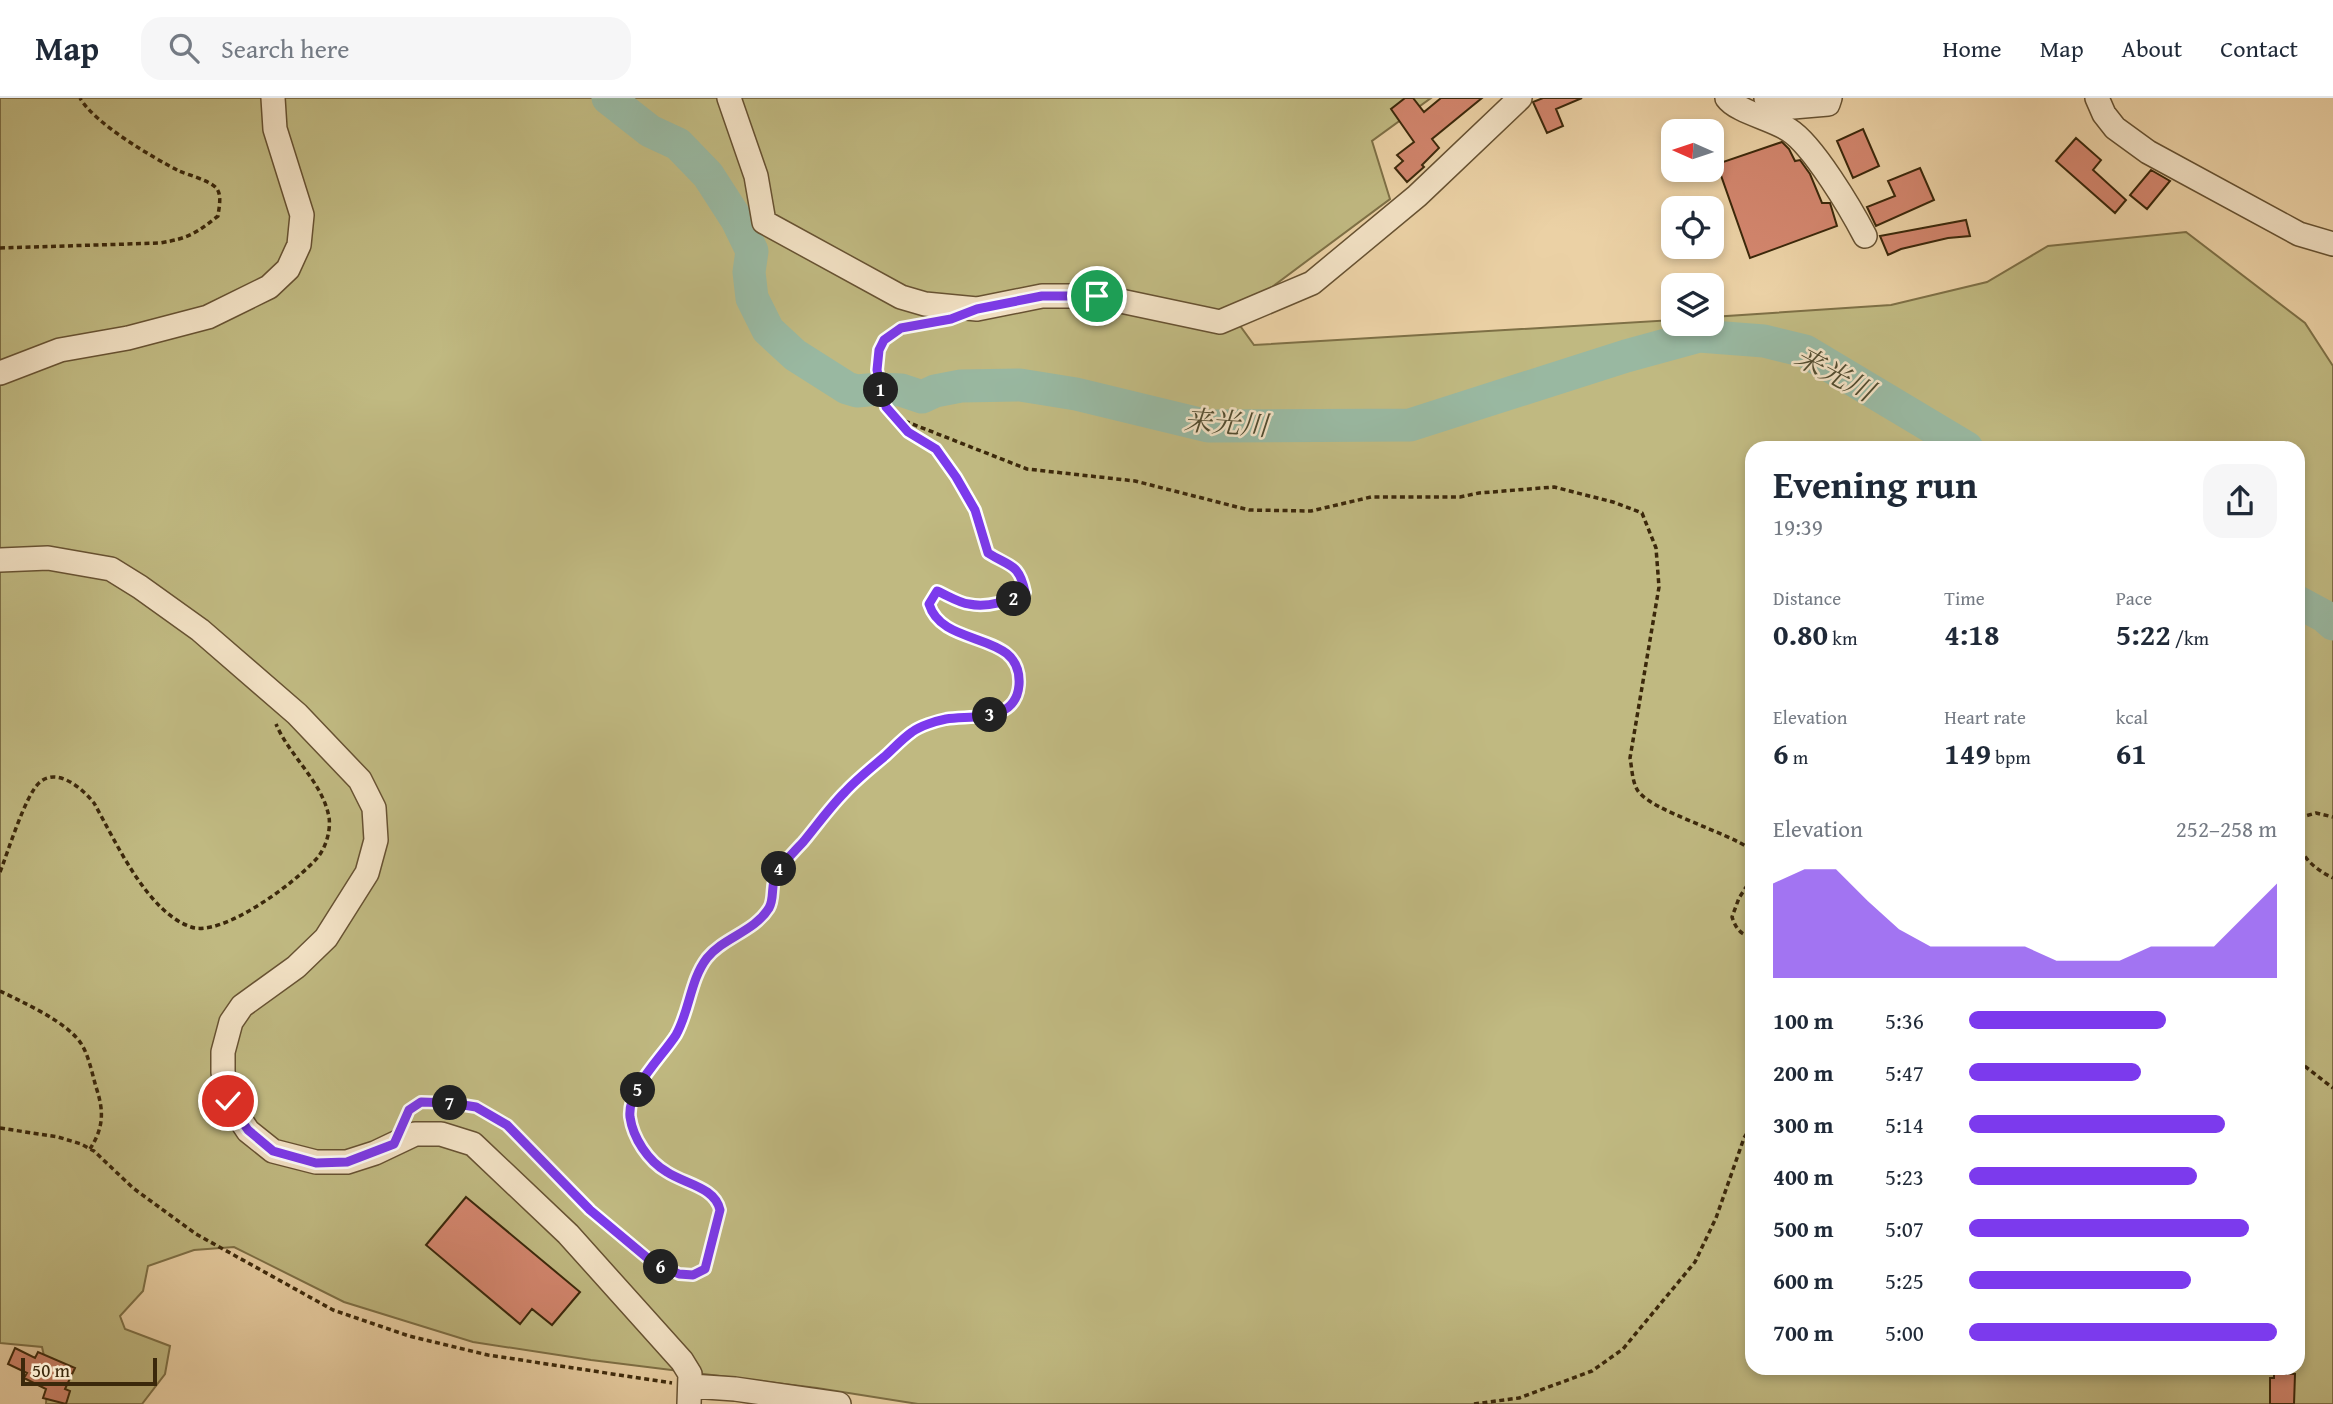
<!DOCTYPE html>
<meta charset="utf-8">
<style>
:root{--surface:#fff;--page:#f6f6f7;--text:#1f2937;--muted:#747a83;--line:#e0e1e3;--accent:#7c3aed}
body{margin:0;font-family:"Gentium Book Plus","Noto Serif JP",serif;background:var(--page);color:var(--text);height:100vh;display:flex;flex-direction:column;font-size:26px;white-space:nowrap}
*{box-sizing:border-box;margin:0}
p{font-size:23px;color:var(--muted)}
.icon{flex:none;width:38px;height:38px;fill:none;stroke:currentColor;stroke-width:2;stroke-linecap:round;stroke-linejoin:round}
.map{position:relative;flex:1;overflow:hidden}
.side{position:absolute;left:1745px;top:343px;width:560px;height:934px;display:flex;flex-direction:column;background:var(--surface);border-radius:21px;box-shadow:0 4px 10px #0003}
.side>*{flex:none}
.needle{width:46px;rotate:273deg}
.fabs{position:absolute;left:1661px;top:21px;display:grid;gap:14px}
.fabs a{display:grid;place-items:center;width:63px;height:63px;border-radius:14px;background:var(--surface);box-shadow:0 4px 10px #0003;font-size:35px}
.scale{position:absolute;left:21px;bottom:18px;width:136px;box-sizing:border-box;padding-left:7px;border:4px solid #3b280b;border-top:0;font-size:19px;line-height:24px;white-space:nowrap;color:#3b280b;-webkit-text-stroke:5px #f2e1c4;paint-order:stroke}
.pin{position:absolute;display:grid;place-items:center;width:60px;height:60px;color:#fff;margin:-30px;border:4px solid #fff;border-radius:50%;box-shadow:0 2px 7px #0007}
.km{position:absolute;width:35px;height:35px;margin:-18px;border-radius:50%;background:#222;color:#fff;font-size:19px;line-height:35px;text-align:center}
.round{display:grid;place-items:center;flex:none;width:74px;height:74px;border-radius:21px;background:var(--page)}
.summary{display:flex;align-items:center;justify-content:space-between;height:119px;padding:0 28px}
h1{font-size:38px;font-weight:800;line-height:52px}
.stats{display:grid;grid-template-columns:repeat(3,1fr);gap:10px;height:119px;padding:7px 28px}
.stats div{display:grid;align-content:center}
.stats b{font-size:30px;font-weight:800}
.stats small{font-size:19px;font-weight:400}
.stats p{font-size:19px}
.chart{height:196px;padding:14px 28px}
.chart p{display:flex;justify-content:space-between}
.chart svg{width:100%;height:126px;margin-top:7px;fill:var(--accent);opacity:.7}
ul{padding:0 28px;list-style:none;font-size:23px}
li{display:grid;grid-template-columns:112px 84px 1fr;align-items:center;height:52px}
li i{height:18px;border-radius:9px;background:var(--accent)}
header{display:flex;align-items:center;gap:42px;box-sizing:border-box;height:98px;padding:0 35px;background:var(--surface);border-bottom:2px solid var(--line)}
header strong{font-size:33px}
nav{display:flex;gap:38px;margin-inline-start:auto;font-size:24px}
.search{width:490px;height:63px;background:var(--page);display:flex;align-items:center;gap:18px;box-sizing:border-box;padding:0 24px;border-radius:21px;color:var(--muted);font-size:26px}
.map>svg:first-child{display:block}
</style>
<header>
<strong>Map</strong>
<div class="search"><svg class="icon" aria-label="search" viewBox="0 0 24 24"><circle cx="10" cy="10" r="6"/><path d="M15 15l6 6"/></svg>Search here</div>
<nav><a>Home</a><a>Map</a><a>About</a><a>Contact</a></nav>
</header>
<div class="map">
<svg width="2333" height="1306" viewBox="0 0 2333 1306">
<rect width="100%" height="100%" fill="#ebd1a5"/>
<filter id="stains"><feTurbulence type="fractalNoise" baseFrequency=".00286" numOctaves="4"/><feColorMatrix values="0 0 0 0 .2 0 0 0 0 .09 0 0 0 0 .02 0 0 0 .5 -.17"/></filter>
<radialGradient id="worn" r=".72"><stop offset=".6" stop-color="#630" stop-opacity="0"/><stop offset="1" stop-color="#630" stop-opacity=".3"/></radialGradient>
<path fill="#c0b981" stroke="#7e7046" stroke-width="2" fill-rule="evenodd" d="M0 0H1431L1372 43 1390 101 1233 218 1254 247 1673 222V226H1712V219L1891 207 1987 184 2048 148 2186 134 2305 225 2333 268V1306H918L817 1290 591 1262 473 1244 344 1204 234 1149 194 1152 148 1168 143 1193 120 1218 125 1231 170 1248 165 1276 142 1306H46L48 1276 42 1249 0 1245ZM1752 350H2298V1270H1752Z"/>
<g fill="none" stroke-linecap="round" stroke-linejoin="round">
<path stroke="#99b8a1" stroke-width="33" d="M608 0 650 33 678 46 708 77 737 122 752 153 749 174 752 200 768 232 795 257 847 290 857 293 879 291 901 292 922 299 935 293 961 288 1020 287 1076 296 1208 328 1410 327 1626 258 1699 238 1764 243 1805 253 1967 350
M2298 504 2324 518 2333 526"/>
</g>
<path fill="#d3866e" stroke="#3b280b" stroke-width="2" d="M1405 0H1413L1424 14 1441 0H1482L1432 41 1439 50 1422 67 1424 69 1407 84 1395 70 1403 63 1397 57 1414 44 1391 11Z
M1543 0H1582L1556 11 1563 28 1547 35 1533 4Z
M1863 31 1879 68 1853 80 1837 43Z
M2076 40 2101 62 2093 72 2126 102 2115 115 2056 63Z
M1782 44 1789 51 1795 63 1800 62 1810 76 1822 105H1830L1837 128 1750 160 1717 66Z
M1920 70 1934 102 1876 128 1867 109 1895 98 1888 83Z
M2151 72 2170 83 2147 111 2130 97Z
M1966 122 1970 138 1948 140 1901 151 1888 157 1880 138Z
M466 1099 580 1194 552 1227 532 1211 520 1226 426 1147Z
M15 1250 35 1260 38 1254 75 1270 65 1291 70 1293 66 1306 43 1300 46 1291 24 1280 27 1275 8 1266Z
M2274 1275 2295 1276 2294 1306H2270V1280H2274Z"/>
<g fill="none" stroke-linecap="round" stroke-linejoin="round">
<defs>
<path id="minor" d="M729 0 756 78 764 124 901 199 925 206 977 211 1042 198H1097L1220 224 1312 185 1417 98 1520 0
M1727 0C1736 13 1772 21 1789 32 1813 47 1851 111 1865 138
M1766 0 1793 9 1828 6 1830 0
M2097 0 2104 16 2115 30 2148 54 2299 136 2333 146
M0 275 60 252 128 240 208 219 269 189 288 171 299 147 302 117 275 31 273 0
M0 462 48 460 111 471 140 489 200 532 297 616 360 682 374 710 376 742 367 775 326 840 296 869 242 908 231 924 223 954V974L228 1003 248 1033 273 1053 316 1064H347L375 1055 415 1036H441L473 1046 568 1136 682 1263 690 1276 689 1306
M691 1288 735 1291 839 1306"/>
</defs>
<use href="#minor" stroke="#675232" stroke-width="26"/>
<path stroke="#3b280b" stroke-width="3.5" stroke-dasharray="5 3.5" stroke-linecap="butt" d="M0 150 160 145C189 140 195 136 218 118 219 109 223 94 214 88 207 82 189 77 179 73 152 59 95 26 80 0
M897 320 1027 371 1135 383 1249 412 1311 413 1371 399H1460L1479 395 1554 389 1613 404 1642 415 1656 450 1659 489 1630 660C1632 670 1632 684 1638 693 1652 713 1727 734 1752 752
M2298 730 2302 719 2316 715 2333 719
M2298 743C2303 762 2317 772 2333 780
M0 774C8 754 25 698 39 685 57 668 83 691 94 705 116 744 147 814 191 829 222 840 298 783 318 759 326 749 331 732 329 719 322 683 290 659 276 626
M1752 780 1739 800 1732 819C1735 828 1740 838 1752 838
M0 893C24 905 68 924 82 947 89 959 92 975 96 989 104 1013 104 1029 90 1051
M2298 963 2333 990
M405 1018 409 1012 421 1004 451 1005 476 1009 507 1027 590 1112 651 1163 679 1176 693 1177 705 1172 720 1112C715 1089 685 1086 667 1074 648 1063 633 1040 630 1019 627 991 662 959 676 937 691 913 689 882 707 860 724 839 754 834 769 810 775 800 770 785 777 775 784 763 795 753 804 743 818 726 830 709 845 694 857 681 871 670 884 659 893 651 902 641 912 634 920 628 936 623 946 621 972 617 1016 625 1019 587 1023 531 943 552 929 506L937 493C947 497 959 505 969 506 987 510 1011 503 1025 494 1019 465 1010 469 988 455L975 412 956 379 935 351 908 334 886 309 882 299 877 272 879 252 884 242 901 231 922 226
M0 1030 58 1039 81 1046 94 1053 133 1090 196 1136 333 1212 409 1238 488 1257 672 1285
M1474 1306 1519 1300 1592 1273 1623 1251 1695 1164 1716 1120 1744 1040 1752 1027"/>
<use href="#minor" stroke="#f2e1c4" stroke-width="23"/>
</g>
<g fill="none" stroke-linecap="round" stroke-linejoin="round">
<defs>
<path id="route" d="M228 1003 248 1032 273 1053 316 1065 347 1064 394 1046 409 1012 421 1004 451 1005 476 1009 507 1027 590 1112 651 1163 679 1176 693 1177 705 1171 720 1112C715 1089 685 1086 667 1074 648 1063 633 1040 630 1019 627 991 662 959 676 937 690 912 690 882 707 860 724 839 754 834 769 810 775 800 770 785 777 775 784 763 795 753 804 743 818 726 830 709 845 694 857 681 871 670 884 659 893 651 902 641 912 634 920 628 936 623 946 621 972 617 1016 625 1019 587 1023 531 943 552 929 506L937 493C947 497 959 505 969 506 987 510 1011 503 1025 494 1019 465 1010 469 988 455L975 412 956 379 936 351 908 334 886 309 877 272 879 252 884 242 901 230 951 221 977 211 1042 198H1097"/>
</defs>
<use href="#route" stroke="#fff" stroke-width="14"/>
<use href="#route" stroke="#7c3aed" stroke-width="9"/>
</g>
<g text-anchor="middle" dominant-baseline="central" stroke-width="5" stroke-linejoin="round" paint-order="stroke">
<g font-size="28" font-style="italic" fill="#524c30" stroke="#f2e1c4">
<text transform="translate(1835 275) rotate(28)">来光川</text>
<text transform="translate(1226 324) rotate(4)">来光川</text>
</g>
</g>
<rect width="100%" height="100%" filter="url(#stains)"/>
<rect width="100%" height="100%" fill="url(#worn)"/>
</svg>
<div class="fabs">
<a><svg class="needle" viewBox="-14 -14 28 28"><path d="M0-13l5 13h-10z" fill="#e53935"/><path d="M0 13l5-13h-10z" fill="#747a83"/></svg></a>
<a><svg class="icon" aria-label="locate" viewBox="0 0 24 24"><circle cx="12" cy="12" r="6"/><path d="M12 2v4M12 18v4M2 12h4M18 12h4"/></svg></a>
<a><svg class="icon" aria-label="layers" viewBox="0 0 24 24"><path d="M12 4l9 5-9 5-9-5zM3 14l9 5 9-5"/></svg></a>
</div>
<div class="scale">50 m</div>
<div class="pin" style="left:1097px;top:198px;background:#1e9e55"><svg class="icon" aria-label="arrive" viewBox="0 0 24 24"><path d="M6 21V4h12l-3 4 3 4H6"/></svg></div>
<div class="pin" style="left:228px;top:1003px;background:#d93025"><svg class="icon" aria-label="check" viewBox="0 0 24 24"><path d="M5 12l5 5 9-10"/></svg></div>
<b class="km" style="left:881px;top:292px">1</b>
<b class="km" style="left:1014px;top:501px">2</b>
<b class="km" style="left:990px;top:617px">3</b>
<b class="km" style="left:779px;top:771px">4</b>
<b class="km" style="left:638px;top:992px">5</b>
<b class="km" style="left:661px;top:1169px">6</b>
<b class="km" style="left:450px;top:1005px">7</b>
<section class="side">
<div class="summary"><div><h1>Evening run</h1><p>19:39</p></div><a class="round"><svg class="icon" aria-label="share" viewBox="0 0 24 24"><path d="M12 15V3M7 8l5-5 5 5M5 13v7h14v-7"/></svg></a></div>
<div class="stats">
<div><p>Distance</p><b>0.80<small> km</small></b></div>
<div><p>Time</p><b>4:18</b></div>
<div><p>Pace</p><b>5:22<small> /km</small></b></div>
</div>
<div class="stats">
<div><p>Elevation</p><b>6<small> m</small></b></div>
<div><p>Heart rate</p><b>149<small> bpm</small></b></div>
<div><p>kcal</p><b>61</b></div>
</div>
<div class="chart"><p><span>Elevation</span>252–258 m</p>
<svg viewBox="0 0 160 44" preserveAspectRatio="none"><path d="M0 44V11L10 6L20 6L30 17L40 27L50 33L60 33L70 33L80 33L90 38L100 38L110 38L120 33L130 33L140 33L150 22L160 11V44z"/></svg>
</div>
<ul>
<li><b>100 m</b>5:36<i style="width:64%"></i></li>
<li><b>200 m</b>5:47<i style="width:56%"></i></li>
<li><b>300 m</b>5:14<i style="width:83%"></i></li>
<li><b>400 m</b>5:23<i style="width:74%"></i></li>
<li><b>500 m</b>5:07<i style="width:91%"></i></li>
<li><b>600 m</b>5:25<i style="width:72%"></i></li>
<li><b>700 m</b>5:00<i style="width:100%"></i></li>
</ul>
</section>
</div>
